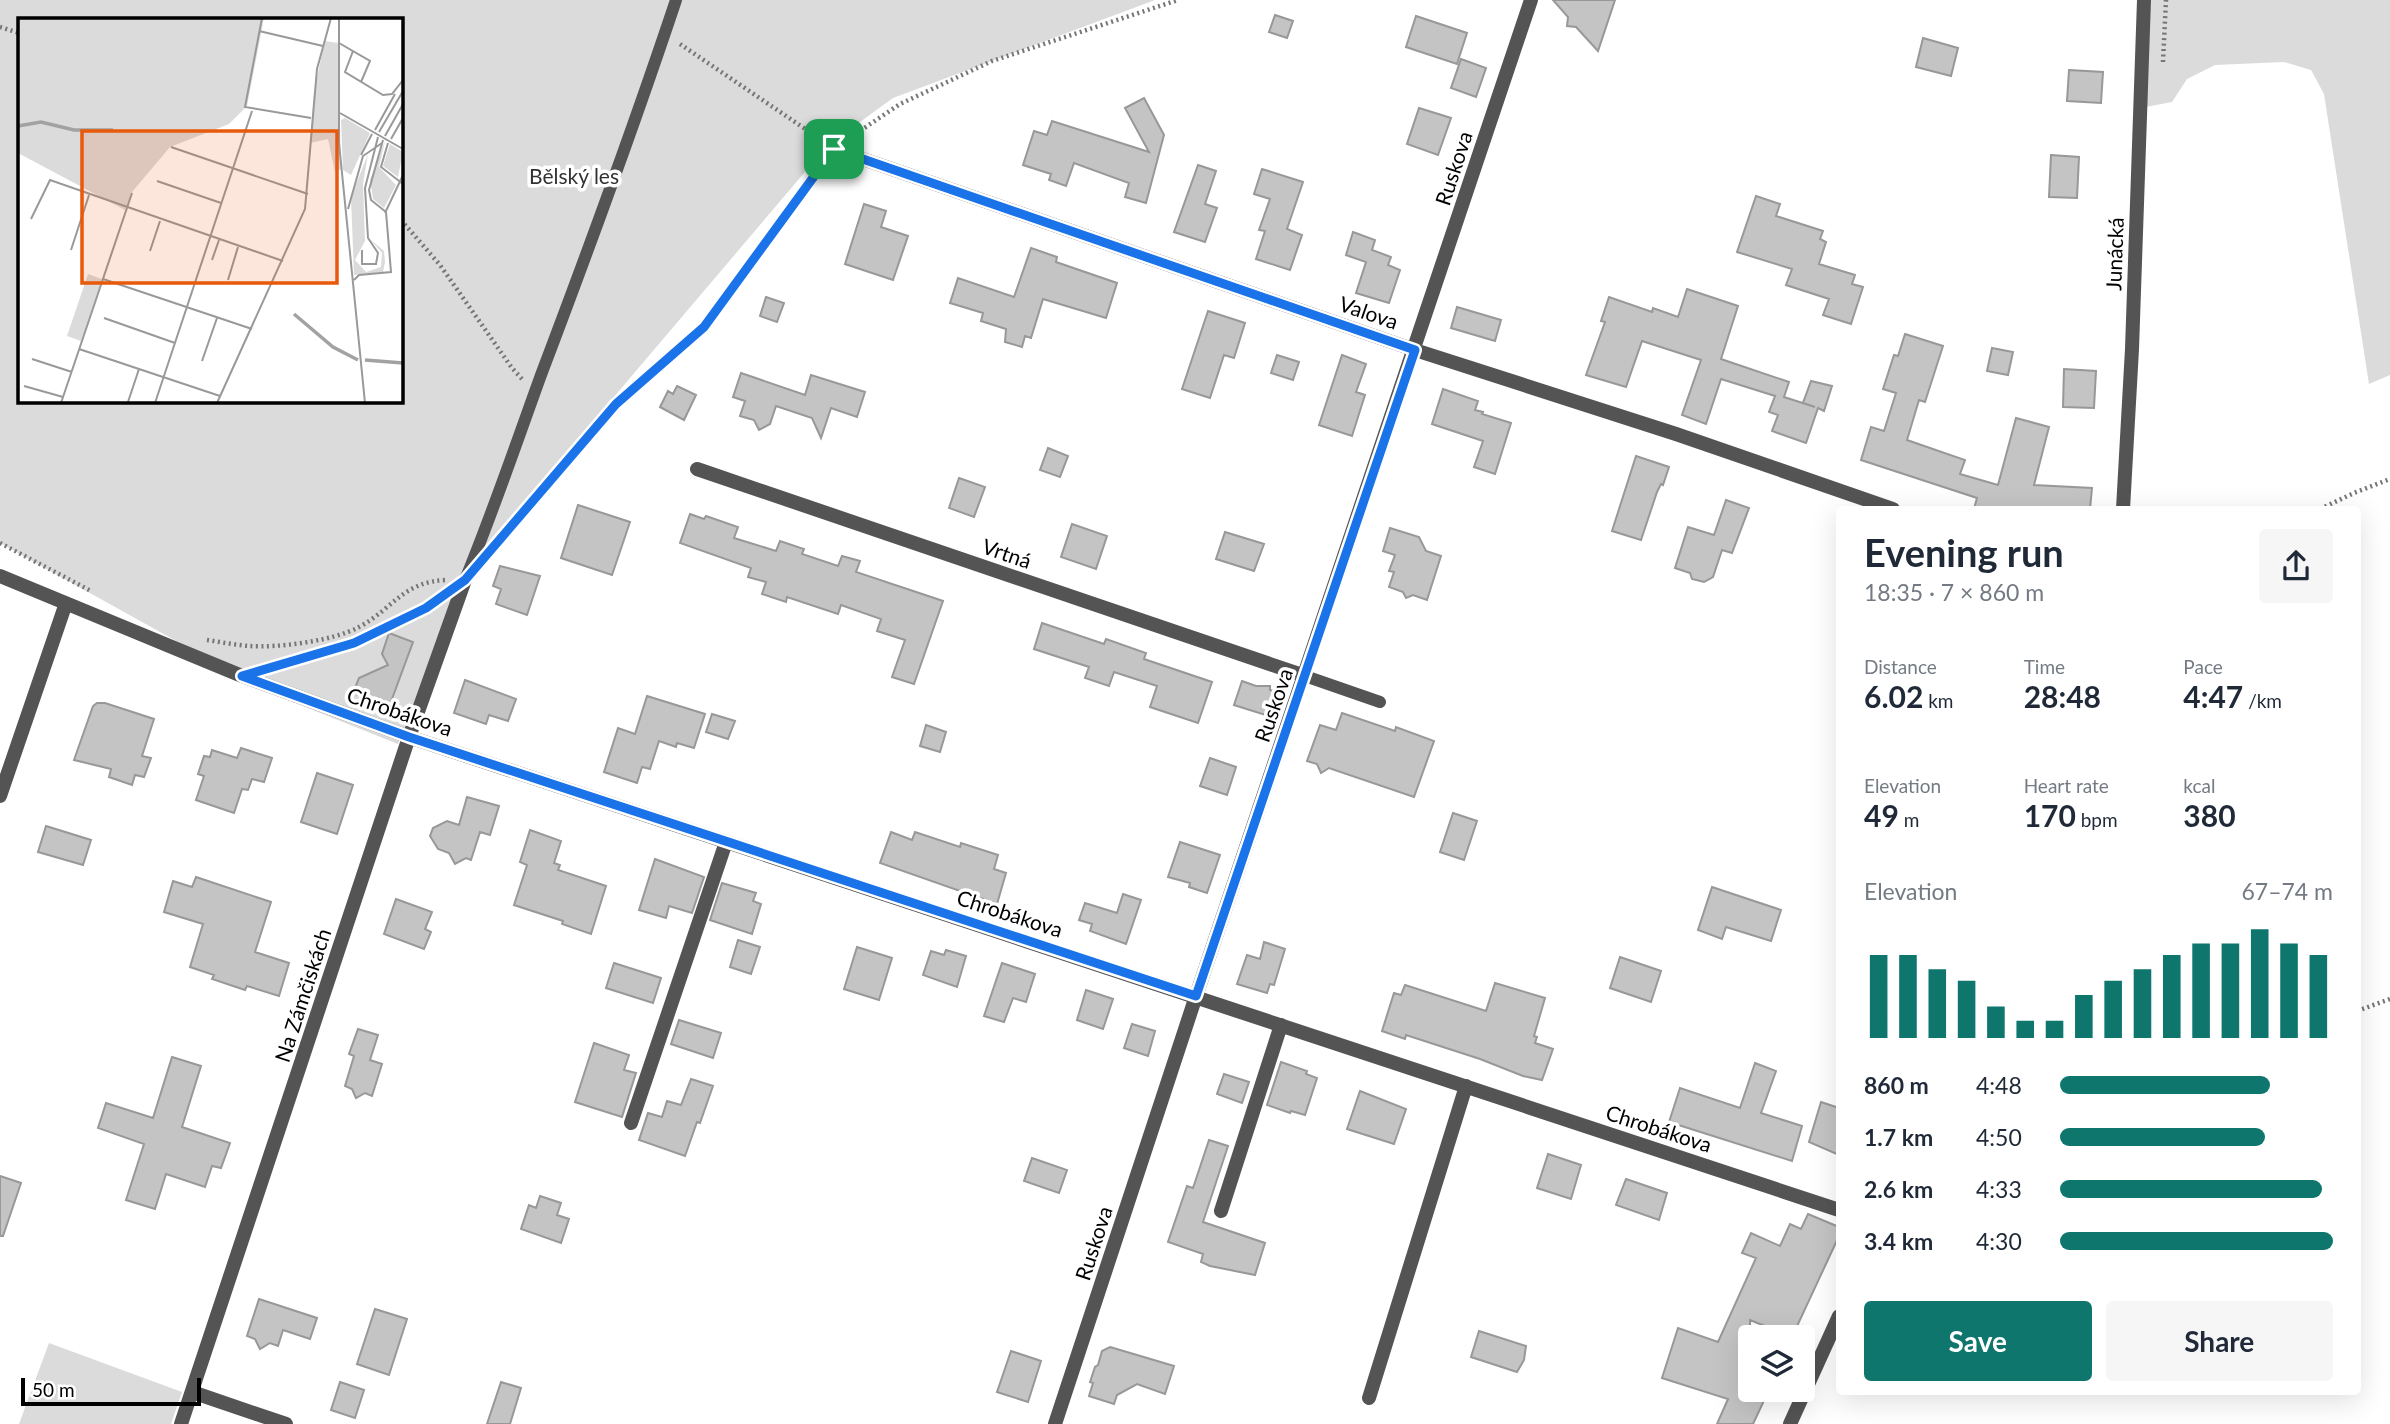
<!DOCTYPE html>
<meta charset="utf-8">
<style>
:root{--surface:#fff;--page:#f6f6f7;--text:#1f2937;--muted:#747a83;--accent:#0f766e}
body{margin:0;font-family:Lato,sans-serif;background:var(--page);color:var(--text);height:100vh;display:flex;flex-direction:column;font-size:26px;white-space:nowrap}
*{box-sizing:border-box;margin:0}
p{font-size:23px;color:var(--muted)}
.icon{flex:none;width:38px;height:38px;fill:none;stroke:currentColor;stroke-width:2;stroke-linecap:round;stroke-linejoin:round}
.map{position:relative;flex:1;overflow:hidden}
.side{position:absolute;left:1836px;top:506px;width:525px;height:889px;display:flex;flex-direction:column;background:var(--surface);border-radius:7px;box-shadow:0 7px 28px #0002}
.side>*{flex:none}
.fabs{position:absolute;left:1738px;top:1325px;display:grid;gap:14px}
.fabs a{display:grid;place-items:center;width:77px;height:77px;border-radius:7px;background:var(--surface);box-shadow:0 7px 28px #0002;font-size:35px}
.scale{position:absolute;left:21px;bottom:18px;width:180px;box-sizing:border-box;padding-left:7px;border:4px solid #000;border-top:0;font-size:19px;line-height:24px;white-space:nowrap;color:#000;-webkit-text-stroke:5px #fff;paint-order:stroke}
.pin{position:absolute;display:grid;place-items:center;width:60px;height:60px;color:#fff;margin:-30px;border-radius:14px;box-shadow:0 4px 10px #0006}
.round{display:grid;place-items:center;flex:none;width:74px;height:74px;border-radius:7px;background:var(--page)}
.head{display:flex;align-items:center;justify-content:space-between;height:119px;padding:0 28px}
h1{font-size:38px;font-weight:700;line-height:52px}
.metrics{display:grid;grid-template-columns:repeat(3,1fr);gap:10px;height:119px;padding:7px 28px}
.metrics div{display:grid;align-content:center}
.metrics b{font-size:30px;font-weight:700}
.metrics small{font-size:19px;font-weight:400}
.metrics p{font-size:19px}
.chart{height:196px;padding:14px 28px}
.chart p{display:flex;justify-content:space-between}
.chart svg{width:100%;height:126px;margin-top:7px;stroke:var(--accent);stroke-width:6}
.button{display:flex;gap:14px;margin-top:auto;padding:14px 28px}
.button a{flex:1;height:80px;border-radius:7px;background:var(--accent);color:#fff;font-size:28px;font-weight:700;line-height:80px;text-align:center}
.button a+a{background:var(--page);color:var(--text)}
ul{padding:0 28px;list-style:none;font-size:23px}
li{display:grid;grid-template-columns:112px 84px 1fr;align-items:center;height:52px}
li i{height:18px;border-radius:9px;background:var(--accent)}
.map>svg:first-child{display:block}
</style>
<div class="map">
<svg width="2390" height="1424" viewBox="0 0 2390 1424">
<rect width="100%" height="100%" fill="#fff"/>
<path fill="#dbdbdb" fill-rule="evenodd" d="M0 0H1155L893 98 827 146 467 570 465 580 398 744 203 666 196 652 0 543ZM19 19H401V401H19Z
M2144 0H2390V375L2369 384 2324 94 2311 70 2284 62 2215 65 2187 79 2172 102 2140 108Z
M49 1343 182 1392 171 1424H19Z"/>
<path fill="#c4c4c4" stroke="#989898" stroke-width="2" d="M1553 0H1615L1598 51 1576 27 1567 26 1568 17Z
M1275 15 1293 21 1287 38 1269 32Z
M1416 16 1467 33 1457 64 1406 47Z
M1923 38 1958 48 1951 76 1916 67Z
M1461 59 1486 68 1476 97 1451 88Z
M2069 70 2103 72 2101 103 2067 101Z
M1144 98 1164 135 1146 203 1125 197 1129 183 1074 163 1066 186 1049 180 1051 174 1023 165 1034 131 1047 135 1052 121 1149 152 1125 108Z
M1419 108 1451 118 1438 155 1407 144Z
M2051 155 2079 157 2077 198 2049 197Z
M1198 165 1216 171 1205 204 1217 208 1205 242 1174 232Z
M1262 169 1303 182 1287 229 1302 235 1290 270 1256 259 1265 231 1259 230 1270 199 1254 194Z
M1756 196 1780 204 1776 216 1823 231 1820 239 1826 242 1819 264 1855 275 1852 284 1863 287 1851 324 1823 315 1829 299 1786 285 1792 269 1737 252Z
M864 204 886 211 881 227 908 236 893 280 845 264Z
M1353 232 1375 240 1372 250 1391 257 1388 265 1400 270 1389 303 1356 293 1366 262 1346 255Z
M1031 248 1057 257 1056 262 1117 283 1106 318 1043 299 1031 338 1025 336 1022 347 1005 342 1006 329 981 321 983 313 950 303 958 278 1014 297Z
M1687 289 1738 306 1721 359 1789 382 1784 397 1815 407 1803 403 1811 381 1832 386 1824 411 1818 408 1806 443 1772 431 1778 415 1769 412 1775 396 1721 379 1706 424 1682 415 1701 360 1642 341 1626 387 1586 375 1605 322 1601 321 1609 297 1652 312 1653 308 1678 317Z
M766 297 784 303 777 322 760 316Z
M1457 307 1501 320 1495 341 1451 328Z
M1208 311 1245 323 1234 358 1224 355 1210 398 1182 389Z
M1905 334 1943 346 1925 402 1919 400 1907 440 1965 460 1960 474 1998 485 2016 418 2049 427 2034 485 2092 488 2090 509H1974L1977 498 1861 460 1871 427 1884 431 1896 393 1883 389 1894 355 1898 356Z
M1992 348 2013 352 2008 375 1987 371Z
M1277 355 1299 362 1293 380 1271 373Z
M1342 355 1366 364 1356 392 1365 395 1352 436 1319 425Z
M2064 369 2096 371 2094 408 2063 407Z
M741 373 805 395 811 375 865 392 857 417 831 408 821 438 812 418 776 406 770 424 759 430 754 420 740 416 745 401 733 397Z
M677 386 696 395 684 420 660 407 668 391 673 394Z
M1443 389 1478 401 1475 410 1483 412 1482 414 1511 423 1495 474 1474 467 1483 441 1432 424Z
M1048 448 1068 456 1060 477 1040 470Z
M1636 456 1669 467 1663 485 1661 484 1657 492 1641 540 1612 531Z
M959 478 985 487 974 517 949 508Z
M1726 500 1749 508 1732 553 1722 550 1713 577 1704 582 1692 579 1690 573 1675 568 1688 527 1714 535Z
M578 505 630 522 612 575 561 558Z
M690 514 704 519 706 516 738 527 734 538 776 551 780 541 804 549 802 554 838 566 842 556 860 561 856 572 943 601 914 684 892 677 905 640 877 631 881 619 841 605 838 614 787 597 786 602 762 594 766 582 748 577 751 568 680 543Z
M1072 524 1107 536 1096 569 1061 557Z
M1390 528 1419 537 1426 551 1441 556 1427 600 1413 595 1406 598 1403 592 1389 587 1394 572 1389 571 1395 555 1383 551Z
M1225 532 1264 544 1254 571 1216 559Z
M500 566 540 576 527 615 496 604 501 589 493 586Z
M1042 623 1104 644 1106 639 1146 653 1144 659 1212 682 1198 723 1150 707 1157 686 1114 672 1109 686 1085 678 1089 667 1034 649Z
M389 633 413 642 389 707 353 693 359 678 388 665 382 654Z
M465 680 516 699 508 721 489 715 486 724 454 713Z
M1242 681 1256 686H1270V690L1283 694 1275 718 1234 705Z
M647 696 705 714 694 748 677 743 676 747 659 741 650 769 642 767 637 783 604 772 618 728 635 734Z
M97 703H105L154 719 142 756 151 758 144 777 135 775 132 785 109 777 111 769 74 760 93 706Z
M1342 713 1395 731 1396 727 1434 741 1414 797 1329 768 1321 773 1317 764 1307 761 1320 725 1336 730Z
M712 714 735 721 728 739 706 732Z
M926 725 946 732 940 752 920 746Z
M241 748 272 758 264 782 252 779 248 790 242 789 234 813 196 800 204 776 198 774 204 756 210 757 212 750 237 758Z
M1210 758 1236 767 1227 795 1200 786Z
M317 773 353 785 337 834 301 822Z
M467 797 499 806 490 835 480 832 471 860 466 858 455 864 449 853 438 849 430 836 433 828 447 821 459 825Z
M1453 813 1477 821 1464 860 1440 852Z
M46 826 91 840 83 865 38 852Z
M530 830 561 841 554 863 560 865 558 870 606 886 591 934 562 924 563 921 514 905 527 865 520 862Z
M891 832 912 840 915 832 960 847 961 843 998 855 994 869 1006 873 997 904 880 863Z
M1180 842 1220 855 1207 893 1189 887 1190 883 1168 877Z
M655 859 704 877 692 913 669 906 666 918 639 910Z
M196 877 271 902 255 952 289 963 279 996 247 986 245 990 212 979 214 975 190 967 203 924 164 912 173 881 192 887Z
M722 883 756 893 753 901 761 904 752 934 710 920Z
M1712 887 1781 910 1771 941 1726 927 1722 939 1698 930Z
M1123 894 1141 900 1126 944 1090 931 1092 924 1079 920 1085 903 1117 913Z
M396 899 432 912 425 929 431 932 424 949 384 934Z
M738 940 760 947 751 974 730 967Z
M1264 942 1285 949 1274 985 1270 984 1267 993 1237 984 1247 955 1260 959Z
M857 947 892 958 879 1000 844 989Z
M946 950 966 956 957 987 923 975 931 951 944 955Z
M1620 957 1661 971 1651 1002 1610 988Z
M614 963 661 978 653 1003 606 988Z
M1002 963 1035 974 1026 1002 1013 998 1004 1022 984 1016Z
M1495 983 1545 998 1534 1036 1537 1037 1535 1043 1553 1049 1542 1080 1523 1076 1480 1059 1406 1035 1405 1039 1382 1031 1394 993 1401 995 1405 985 1486 1011Z
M1086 990 1113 999 1103 1029 1077 1020Z
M679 1020 721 1033 713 1058 671 1044Z
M1132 1024 1155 1031 1148 1056 1124 1048Z
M358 1029 378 1035 370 1060 382 1064 372 1096 365 1093 356 1098 352 1089 345 1086 354 1056 349 1054Z
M594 1043 629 1055 624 1070 636 1073 622 1117 575 1102Z
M172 1057 201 1066 182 1127 230 1143 221 1168 212 1166 205 1187 166 1174 155 1209 126 1200 144 1144 98 1128 106 1103 153 1118Z
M1281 1062 1307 1071 1306 1074 1317 1078 1305 1115 1291 1111 1290 1113 1267 1105Z
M1755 1063 1776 1071 1761 1113 1802 1126 1792 1161 1669 1122 1680 1088 1740 1108Z
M1224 1074 1249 1082 1242 1103 1217 1094Z
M691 1079 713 1086 700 1123 697 1122 685 1156 639 1140 648 1113 662 1117 667 1101 681 1105Z
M1360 1091 1406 1109 1394 1144 1347 1129Z
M1821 1102 1839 1108V1155L1809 1142Z
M1209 1140 1228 1146 1203 1222 1265 1243 1255 1275 1210 1266 1201 1262 1203 1254 1168 1242 1187 1186 1193 1188Z
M1548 1154 1581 1165 1571 1199 1537 1188Z
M1032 1158 1067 1170 1059 1193 1024 1181Z
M0 1176 21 1183 3 1236H0Z
M1626 1179 1667 1193 1659 1220 1616 1205Z
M540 1196 561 1203 557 1215 569 1219 561 1243 521 1229 529 1205 536 1208Z
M1808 1214 1839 1227V1236L1792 1337 1750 1320V1390H1769L1753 1424H1717L1728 1399 1662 1378 1678 1328 1718 1342 1756 1258 1742 1253 1751 1233 1780 1246 1790 1224 1801 1229Z
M259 1299 317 1318 310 1339 283 1330 278 1346 270 1343 260 1349 255 1339 247 1336Z
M375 1309 407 1319 389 1375 357 1364Z
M1479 1331 1526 1346 1524 1360 1517 1372 1471 1357Z
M1110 1347 1174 1366 1165 1394 1137 1384 1117 1395 1114 1404 1089 1396 1093 1383 1090 1382 1095 1367 1098 1365 1102 1351Z
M1011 1351 1041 1361 1028 1402 997 1392Z
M340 1382 364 1390 355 1418 331 1410Z
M501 1382 521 1388 510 1424H487Z"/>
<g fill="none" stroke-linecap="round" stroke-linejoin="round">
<path stroke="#767676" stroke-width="4.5" stroke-dasharray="2 3.5" stroke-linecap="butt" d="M0 27 19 33
M680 44 820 139
M2163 62 2166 0
M851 137 900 104 992 61 1178 0
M401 220 440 265 512 368 522 379
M2320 509 2354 493 2390 479
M503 535 616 403 704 327 825 162
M0 543 91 591
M207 640C221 642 235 645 249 646 278 648 333 641 359 627 393 609 403 581 447 580
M274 667 354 643 426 608 437 600
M2357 1011 2390 999"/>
<path stroke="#545454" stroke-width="12" d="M465 580C493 512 516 444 541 375 588 251 634 126 676 0
M1305 676 1380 702"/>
<path stroke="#545454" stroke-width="14" d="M834 149 1415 350 1676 434 1893 509
M697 469 1305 676
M2123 509 2132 349 2144 0
M0 576 242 676 409 737 1839 1210
M0 796 66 603
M631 1123 726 842
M1221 1211 1281 1025
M192 1392 286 1424
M1369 1398 1466 1086
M181 1424 409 737 465 580
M1055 1424 1196 996 1531 0
M1790 1424 1839 1316"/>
</g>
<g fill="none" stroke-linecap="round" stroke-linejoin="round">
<defs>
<path id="route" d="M834 149 1415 350 1196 996 409 737 242 676 354 643 426 608 465 580 616 404 704 327Z"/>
</defs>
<use href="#route" stroke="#fff" stroke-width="14"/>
<use href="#route" stroke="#1a73e8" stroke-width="9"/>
</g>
<g text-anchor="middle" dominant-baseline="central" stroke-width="7" stroke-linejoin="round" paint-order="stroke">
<g font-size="21" fill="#000" stroke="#fff">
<text transform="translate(1453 168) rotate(-72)">Ruskova</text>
<text transform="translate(2114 254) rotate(-88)">Junácká</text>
<text transform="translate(1369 312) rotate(19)">Valova</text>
<text transform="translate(1007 553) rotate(19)">Vrtná</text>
<text transform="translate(1273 705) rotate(-71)">Ruskova</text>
<text transform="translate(400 711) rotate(19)">Chrobákova</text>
<text transform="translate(1010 913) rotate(18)">Chrobákova</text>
<text transform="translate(302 995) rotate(-72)">Na Zámčiskách</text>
<text transform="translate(1659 1128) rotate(18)">Chrobákova</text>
<text transform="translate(1093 1243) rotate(-72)">Ruskova</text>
</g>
<g font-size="21" fill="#323232" stroke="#fff">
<text x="574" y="175">Bělský les</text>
</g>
</g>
<g transform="translate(18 18)">
<rect width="385" height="385" fill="#fff"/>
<path d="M0 0H246L229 88 211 106 152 129 114 174 107 192 0 135ZM307 23 320 25 323 151 317 154 310 121 292 125 296 73ZM327 100 352 115 333 157 325 152 323 102ZM367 123 361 149 378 167 366 190 355 181 352 162ZM372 126 385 134 380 159 365 148ZM350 136 345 166 347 223 337 242 348 254 363 249 364 235 352 221 366 233 367 244 365 254 336 257 333 179ZM70 256 84 261 63 323 49 318Z" fill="#dbdbdb"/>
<path fill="none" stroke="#a2a2a2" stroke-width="3.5" d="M0 108 23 104 56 112H95M276 296 315 329 340 342M347 342 385 345"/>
<path fill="none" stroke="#999" stroke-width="2" d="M244 0 227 89 293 100M321 0V125L347 385M241 13 305 28M321 25 352 43 343 64M335 33 327 54 365 77 374 76 385 62M322 95 385 131M357 112 377 76M361 114 385 73M367 118 385 86M373 121 385 100M365 122 351 172 353 182 368 194M370 125 363 149 385 166M153 129 290 176M343 137 354 116M139 163 203 185M330 191 345 138 364 125M367 195 385 157M13 201 32 162 265 243M53 232 71 177M344 232V246H358L360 235 350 220 347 170 360 119M132 233 142 203M194 242 201 222M85 261 234 311M210 262 220 229M336 262 341 257 373 254 368 194M86 300 157 325M61 331 202 378M14 341 54 354M184 343 199 300M6 368 45 379M110 384 121 351M43 385 114 175M137 385 234 93M199 385 287 191 299 51 313 0"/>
<path fill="#e8590c" fill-opacity="0.15" stroke="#e8590c" stroke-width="3.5" d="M64 113H319V265H64Z"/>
<rect width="385" height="385" fill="none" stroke="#000" stroke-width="3.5"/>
</g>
</svg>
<div class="fabs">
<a><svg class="icon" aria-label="layers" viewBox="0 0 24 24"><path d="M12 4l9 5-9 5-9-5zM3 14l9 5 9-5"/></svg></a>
</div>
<div class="scale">50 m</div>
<div class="pin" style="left:834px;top:149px;background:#1e9e55"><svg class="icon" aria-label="arrive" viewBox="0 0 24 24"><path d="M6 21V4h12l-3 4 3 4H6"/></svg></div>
<section class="side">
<div class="head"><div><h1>Evening run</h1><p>18:35 · 7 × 860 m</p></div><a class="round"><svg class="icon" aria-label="share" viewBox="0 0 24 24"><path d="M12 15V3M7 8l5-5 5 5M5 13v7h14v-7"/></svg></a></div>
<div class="metrics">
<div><p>Distance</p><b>6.02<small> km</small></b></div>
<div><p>Time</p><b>28:48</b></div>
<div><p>Pace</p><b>4:47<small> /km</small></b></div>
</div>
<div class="metrics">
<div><p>Elevation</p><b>49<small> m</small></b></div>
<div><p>Heart rate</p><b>170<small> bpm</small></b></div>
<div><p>kcal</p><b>380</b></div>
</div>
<div class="chart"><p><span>Elevation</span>67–74 m</p>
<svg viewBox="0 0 160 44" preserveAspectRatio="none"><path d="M5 44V15M15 44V15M25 44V20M35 44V24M45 44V33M55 44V38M65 44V38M75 44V29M85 44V24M95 44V20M105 44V15M115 44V11M125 44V11M135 44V6M145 44V11M155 44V15"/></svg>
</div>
<ul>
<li><b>860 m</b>4:48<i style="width:77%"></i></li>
<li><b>1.7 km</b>4:50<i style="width:75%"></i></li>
<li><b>2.6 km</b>4:33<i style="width:96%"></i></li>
<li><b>3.4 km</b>4:30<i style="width:100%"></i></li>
</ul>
<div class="button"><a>Save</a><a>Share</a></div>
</section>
</div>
